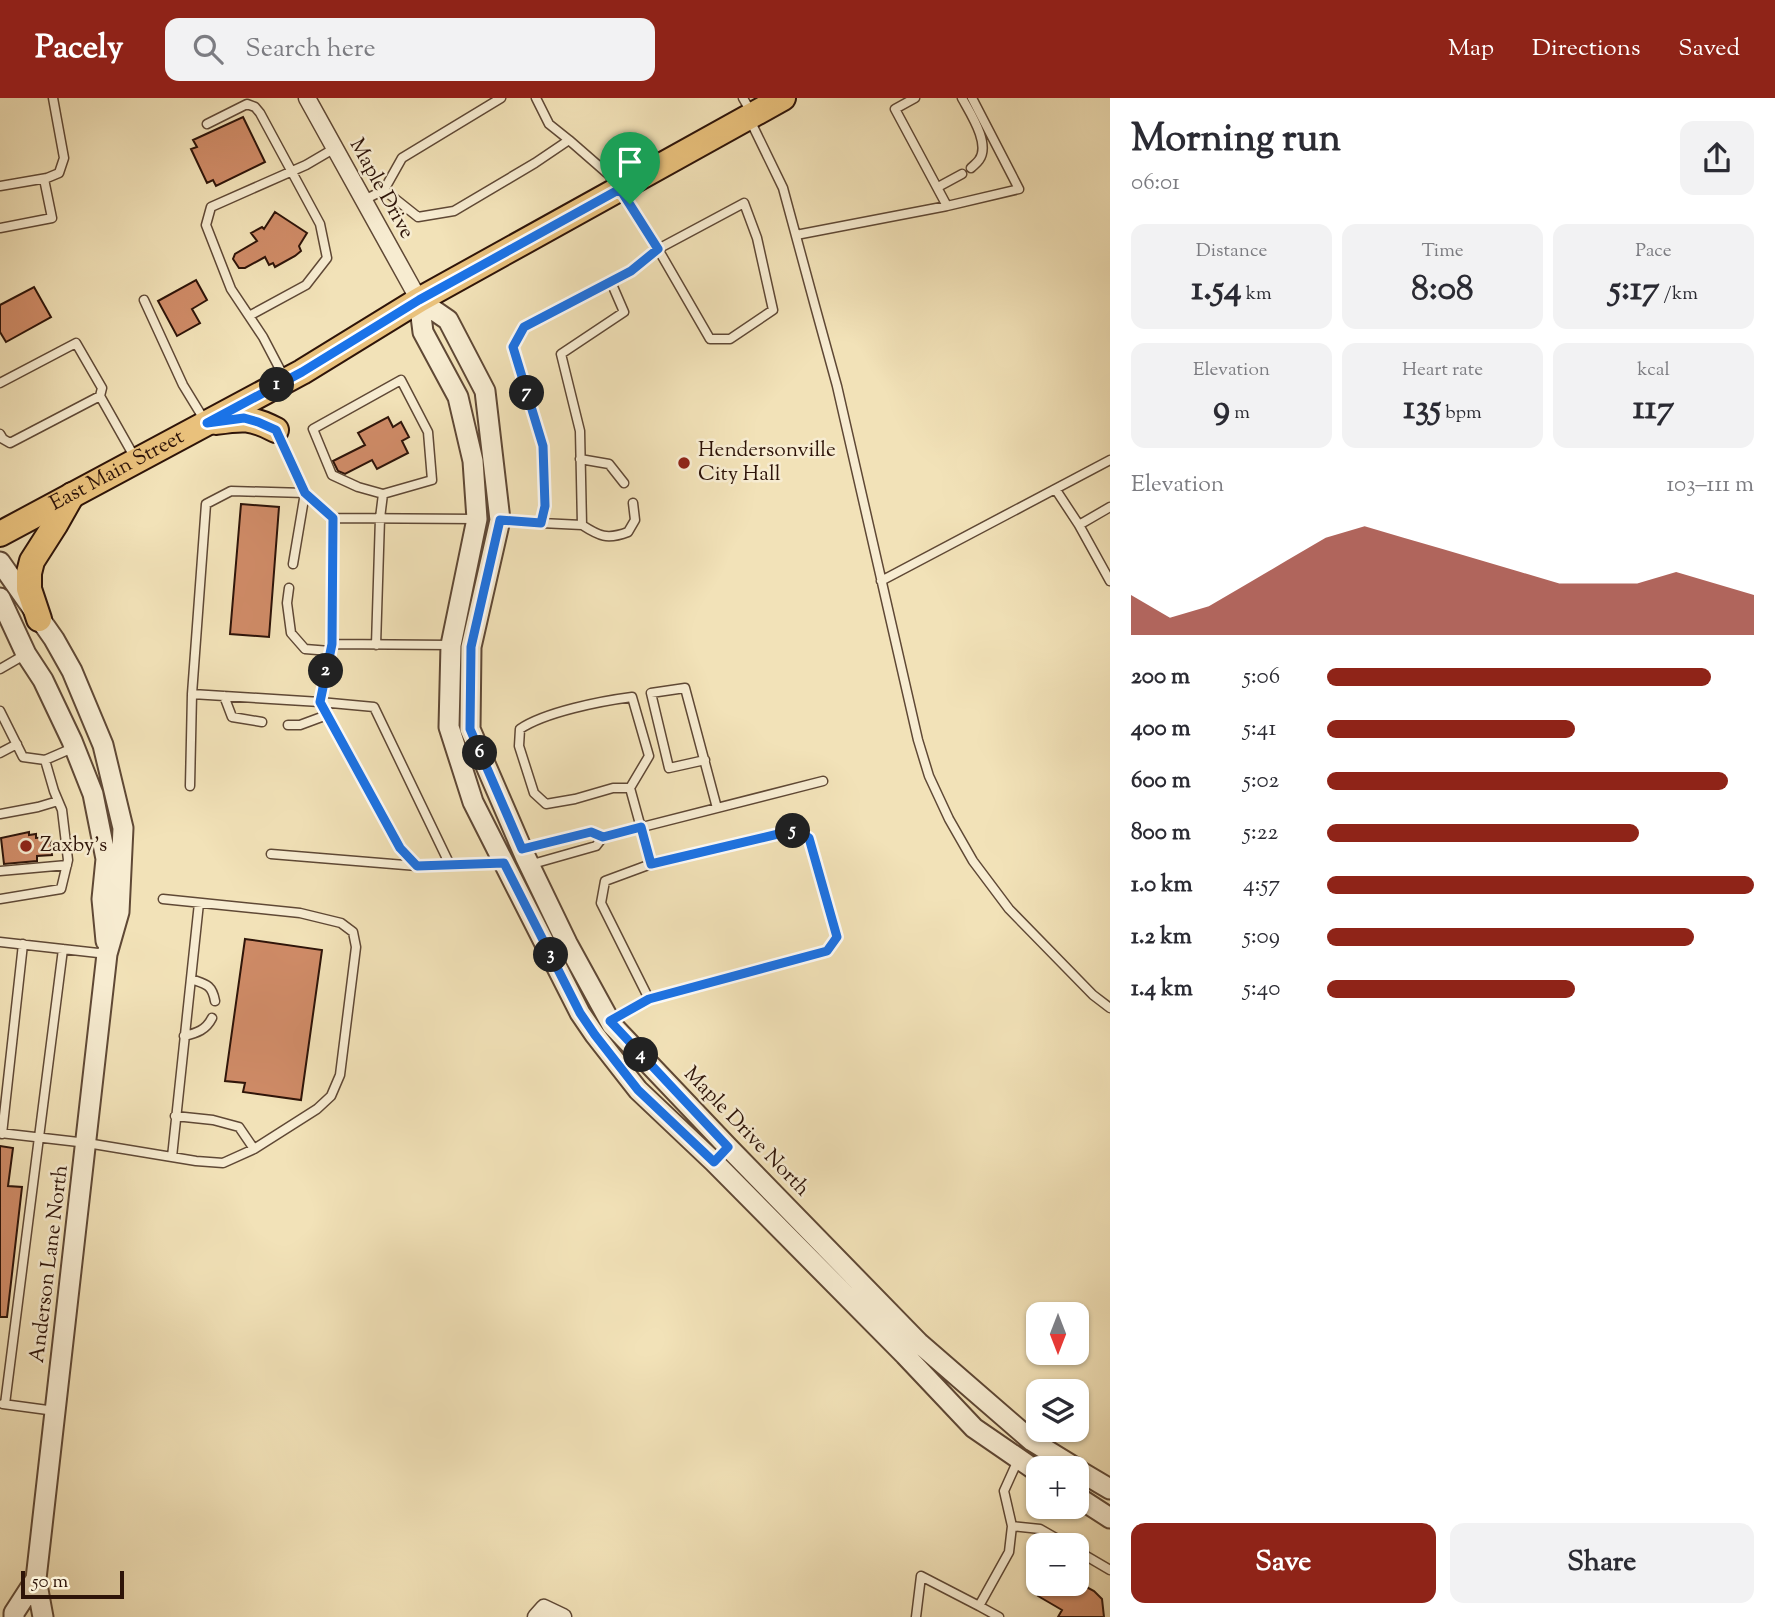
<!DOCTYPE html>
<meta charset="utf-8">
<style>
:root{--surface:#fff;--page:#f2f2f3;--text:#2b2b33;--muted:#7c7c81;--accent:#8f2418}
body{margin:0;font-family:"Sorts Mill Goudy",serif;background:var(--page);color:var(--text);height:100vh;display:flex;flex-direction:column;font-size:26px;white-space:nowrap}
*{box-sizing:border-box;margin:0}
p{font-size:23px;color:var(--muted)}
.icon{flex:none;width:38px;height:38px;fill:none;stroke:currentColor;stroke-width:2;stroke-linecap:round;stroke-linejoin:round}
.map{position:relative;flex:1;overflow:hidden}
.side{display:flex;flex-direction:column;background:var(--surface);width:665px}
.side>*{flex:none}
.needle{width:46px;rotate:180deg}
.tools{position:absolute;left:1026px;top:1204px;display:grid;gap:14px}
.tools a{display:grid;place-items:center;width:63px;height:63px;border-radius:14px;background:var(--surface);box-shadow:0 2px 5px #0004;font-size:35px}
.scale{position:absolute;left:21px;bottom:18px;width:103px;box-sizing:border-box;padding-left:7px;border:4px solid #2e1409;border-top:0;font-size:19px;line-height:24px;white-space:nowrap;color:#2e1409;-webkit-text-stroke:5px #f7ecd1;paint-order:stroke}
.pin{position:absolute;display:grid;place-items:center;width:60px;height:60px;color:#fff;margin:-72px -30px;border-radius:50% 50% 50% 0;rotate:-45deg;box-shadow:0 0 7px #0007}
.pin .icon{rotate:45deg}
.km{position:absolute;width:35px;height:35px;margin:-18px;border-radius:50%;background:#222;color:#fff;font-size:19px;line-height:35px;text-align:center}
.round{display:grid;place-items:center;flex:none;width:74px;height:74px;border-radius:14px;background:var(--page)}
.summary{display:flex;align-items:center;justify-content:space-between;height:119px;padding:0 21px}
h1{font-size:38px;font-weight:800;line-height:52px}
.metrics{display:grid;grid-template-columns:repeat(3,1fr);gap:10px;height:119px;padding:7px 21px}
.metrics div{display:grid;align-content:center;border-radius:14px;background:var(--page);text-align:center}
.metrics b{font-size:35px;font-weight:800}
.metrics small{font-size:19px;font-weight:400}
.metrics p{font-size:19px}
.chart{height:196px;padding:14px 21px}
.chart p{display:flex;justify-content:space-between}
.chart svg{width:100%;height:126px;margin-top:7px;fill:var(--accent);opacity:.7}
.button{display:flex;gap:14px;margin-top:auto;padding:14px 21px}
.button a{flex:1;height:80px;border-radius:14px;background:var(--accent);color:#fff;font-size:28px;font-weight:800;line-height:80px;text-align:center}
.button a+a{background:var(--page);color:var(--text)}
ul{padding:0 21px;list-style:none;font-size:23px}
li{display:grid;grid-template-columns:112px 84px 1fr;align-items:center;height:52px}
li i{height:18px;border-radius:9px;background:var(--accent)}
header{display:flex;align-items:center;gap:42px;box-sizing:border-box;height:98px;padding:0 35px;background:var(--accent);color:#fff}
header strong{font-size:33px}
nav{display:flex;gap:38px;margin-inline-start:auto;font-size:24px}
.search{width:490px;height:63px;background:var(--page);display:flex;align-items:center;gap:18px;box-sizing:border-box;padding:0 24px;border-radius:14px;color:var(--muted);font-size:26px}
main{display:flex;flex:1;min-height:0}
.map>svg:first-child{display:block}
</style>
<header>
<strong>Pacely</strong>
<div class="search"><svg class="icon" aria-label="search" viewBox="0 0 24 24"><circle cx="10" cy="10" r="6"/><path d="M15 15l6 6"/></svg>Search here</div>
<nav><a>Map</a><a>Directions</a><a>Saved</a></nav>
</header>
<main>
<div class="map">
<svg width="1110" height="1519" viewBox="0 0 1110 1519">
<rect width="100%" height="100%" fill="#f2e2b8"/>
<filter id="stains"><feTurbulence type="fractalNoise" baseFrequency=".00286" numOctaves="4"/><feColorMatrix values="0 0 0 0 .2 0 0 0 0 .09 0 0 0 0 .02 0 0 0 .5 -.17"/></filter>
<radialGradient id="worn" r=".72"><stop offset=".6" stop-color="#630" stop-opacity="0"/><stop offset="1" stop-color="#630" stop-opacity=".3"/></radialGradient>
<path fill="#cf8b67" stroke="#2e1409" stroke-width="2" d="M243 19 265 64 216 88 213 82 207 85 191 51 197 49 193 42Z
M275 114 307 135 299 148 301 153 295 158 275 169 273 165 269 167 265 159 245 170H239L233 161 235 156 257 143 251 135 262 129 264 131Z
M196 182 207 202 192 211 200 225 177 238 158 203Z
M34 189 51 219 6 244 0 234V207Z
M388 319 393 329 401 324 409 339 402 343 408 355 377 371 372 362 345 376 338 373 333 363 365 347 358 335Z
M241 406 279 409 269 539 230 536Z
M29 734V737L36 736V740L50 739 52 757 37 758V763L4 766 1 740Z
M245 841 322 852 301 1002 243 994 245 985 225 983Z
M0 1048 13 1050 8 1088 22 1089 7 1219H0Z
M1045 1486H1051L1066 1495 1071 1486H1081L1094 1493 1102 1501 1104 1519H1058L1062 1512 1038 1498Z"/>
<g fill="none" stroke-linecap="round" stroke-linejoin="round">
<defs>
<path id="service" d="M536 0 549 26 569 42
M743 0 751 14
M915 0 895 11 947 108
M962 0C970 15 991 46 979 62 977 65 974 67 971 70
M749 20 783 90 815 208 837 288 918 642 929 678 949 721 973 763 1009 811 1093 897 1110 910
M207 26 247 6 255 9 260 15 320 126 327 160 306 187 249 218
M0 88 47 80 59 75 64 60 53 0
M938 89 962 76
M384 92 402 60 501 0
M364 102 384 92 418 119 454 113 535 65 569 42 608 76 630 105 658 151 631 173 524 229 513 249 543 348 545 408 541 425 500 422
M744 105 757 140 773 212 730 241H710L658 151Z
M0 130 52 120 44 81
M796 137 947 108 1019 91 972 0
M144 202 183 287 205 323
M285 281 263 239 231 191 206 127 211 109 306 67 335 50
M0 285 76 245 102 290 100 298 135 360
M277 335 305 395 231 393 206 406 192 596 320 604 400 750 417 768 503 765
M0 336 3 341 10 345 100 298
M580 361 609 366 624 385
M1056 392 1079 427
M305 395 333 420 477 421
M1110 409 1079 427 1110 483
M541 425 582 427 580 333 561 256 624 214 611 184
M582 427C599 438 607 442 628 434L635 422 633 405
M293 466 305 395
M881 483 1110 362
M289 490 287 505 291 535 305 551 330 553
M332 546 333 420
M376 547 380 420 383 396 432 382 428 334 401 282 313 331 332 377 358 389 383 396
M0 571 26 556
M224 598 232 619 262 624
M0 613 23 659 45 662
M288 627H300L327 617
M0 655 17 646
M705 662 669 670 651 595 685 590 717 710
M190 688 192 596
M0 716 38 709 58 703
M603 739 823 683
M522 751 591 734 603 739 596 748 529 767
M271 756 417 768
M450 767 374 609 320 604 332 546 451 547
M0 773 67 767
M0 801 61 791 68 762 62 712 54 693 45 662 75 649
M0 844 107 856
M191 881C205 886 212 886 215 903
M649 901 827 853 837 839 809 740 795 732 651 766
M610 923 649 901 601 805 605 783 651 766 630 690 649 658 632 599C601 603 545 614 520 631L519 648 534 695 546 706 575 701 613 690H630
M184 938C197 935 206 932 212 920
M175 1018 213 1022 239 1029 254 1051
M0 1035 87 1045 196 1063 223 1065 254 1051 317 1011 331 998 340 977 356 849 353 834 341 825 300 815 163 801
M2 1036 23 846
M172 1059 199 805
M3 1306 55 1313
M5 1306 63 851
M1012 1428 1040 1431 1068 1447
M1076 1452 1110 1472
M916 1519 921 1478 979 1508
M999 1519 979 1508 1009 1454 1012 1428 1004 1393 1018 1362"/>
<path id="minor" d="M307 0 419 202
M536 1519 544 1510 563 1519"/>
<path id="tertiary" d="M419 202 448 222 485 293 500 422 471 549 470 631 525 758 567 845 612 927 728 1049 919 1245 1032 1343 1076 1370
M419 202 423 234 458 299 473 363 477 421 451 547 449 629 473 704 580 915 595 937 638 992 714 1064 905 1257 974 1330 1038 1374
M0 464 54 541 72 573 103 647 123 730 119 814 107 856 36 1481 43 1519
M0 500 26 556 43 582 72 643 93 696 106 761 102 801 106 843
M1076 1371 1110 1391
M1076 1398 1110 1420
M14 1519V1515L36 1481"/>
<g id="primary">
<path d="M216 324C243 320 251 319 276 332"/>
<path id="s1" d="M0 436 302 274 419 202 783 0"/>
<path d="M39 521 29 491V475L32 463 55 427 72 397"/>
</g>
</defs>
<use href="#service" stroke="#5f4835" stroke-width="11"/>
<use href="#minor" stroke="#5f4835" stroke-width="19"/>
<use href="#tertiary" stroke="#5f4835" stroke-width="23"/>
<use href="#primary" stroke="#2e1409" stroke-width="28"/>
<use href="#service" stroke="#f7ecd1" stroke-width="8"/>
<use href="#minor" stroke="#f7ecd1" stroke-width="16"/>
<use href="#tertiary" stroke="#f7ecd1" stroke-width="19"/>
<use href="#primary" stroke="#e9c17c" stroke-width="24"/>
</g>
<g fill="none" stroke-linecap="round" stroke-linejoin="round">
<defs>
<path id="route" d="M620 91 658 151 631 173 524 229 513 249 543 348 545 408 541 425 500 422 471 549 470 631 522 751 591 734 603 739 641 729 651 766 795 732 809 740 837 839 827 853 649 901 610 923 728 1049 714 1064 638 992 595 937 580 915 504 765 417 768 400 750 320 604 332 546 333 420 305 395 276 332 258 324 244 320 207 325 302 274 419 202Z"/>
</defs>
<use href="#route" stroke="#fff" stroke-width="14"/>
<use href="#route" stroke="#1a73e8" stroke-width="9"/>
</g>
<g fill="#8f2418" stroke="#f7ecd1" stroke-width="2.5">
<circle cx="684" cy="365" r="7"/>
<circle cx="26" cy="748" r="7"/>
</g>
<g text-anchor="middle" dominant-baseline="central" stroke-width="5" stroke-linejoin="round" paint-order="stroke">
<g font-size="21" fill="#2e1409" stroke="#f7ecd1">
<text transform="translate(381 91) rotate(61)">Maple Drive</text>
<text stroke="none"><textPath href="#s1" startOffset="133">East Main Street</textPath></text>
<text transform="translate(746 1034) rotate(46)">Maple Drive North</text>
<text transform="translate(50 1166) rotate(-83)">Anderson Lane North</text>
</g>
<g font-size="21" fill="#2e1409" stroke="#f7ecd1" text-anchor="start">
<text x="698" y="353">Hendersonville<tspan x="698" dy="24">City Hall</tspan></text>
<text x="40" y="748">Zaxby's</text>
</g>
</g>
<rect width="100%" height="100%" filter="url(#stains)"/>
<rect width="100%" height="100%" fill="url(#worn)"/>
</svg>
<div class="tools">
<a><svg class="needle" viewBox="-14 -14 28 28"><path d="M0-13l5 13h-10z" fill="#e53935"/><path d="M0 13l5-13h-10z" fill="#7c7c81"/></svg></a>
<a><svg class="icon" aria-label="layers" viewBox="0 0 24 24"><path d="M12 4l9 5-9 5-9-5zM3 14l9 5 9-5"/></svg></a>
<a>+</a>
<a>−</a>
</div>
<div class="scale">50 m</div>
<div class="pin" style="left:630px;top:106px;background:#1e9e55"><svg class="icon" aria-label="arrive" viewBox="0 0 24 24"><path d="M6 21V4h12l-3 4 3 4H6"/></svg></div>
<b class="km" style="left:277px;top:287px">1</b>
<b class="km" style="left:326px;top:573px">2</b>
<b class="km" style="left:551px;top:857px">3</b>
<b class="km" style="left:641px;top:957px">4</b>
<b class="km" style="left:793px;top:733px">5</b>
<b class="km" style="left:480px;top:655px">6</b>
<b class="km" style="left:527px;top:295px">7</b>
</div>
<section class="side">
<div class="summary"><div><h1>Morning run</h1><p>06:01</p></div><a class="round"><svg class="icon" aria-label="share" viewBox="0 0 24 24"><path d="M12 15V3M7 8l5-5 5 5M5 13v7h14v-7"/></svg></a></div>
<div class="metrics">
<div><p>Distance</p><b>1.54<small> km</small></b></div>
<div><p>Time</p><b>8:08</b></div>
<div><p>Pace</p><b>5:17<small> /km</small></b></div>
</div>
<div class="metrics">
<div><p>Elevation</p><b>9<small> m</small></b></div>
<div><p>Heart rate</p><b>135<small> bpm</small></b></div>
<div><p>kcal</p><b>117</b></div>
</div>
<div class="chart"><p><span>Elevation</span>103–111 m</p>
<svg viewBox="0 0 160 44" preserveAspectRatio="none"><path d="M0 44V30L10 38L20 34L30 26L40 18L50 10L60 6L70 10L80 14L90 18L100 22L110 26L120 26L130 26L140 22L150 26L160 30V44z"/></svg>
</div>
<ul>
<li><b>200 m</b>5:06<i style="width:90%"></i></li>
<li><b>400 m</b>5:41<i style="width:58%"></i></li>
<li><b>600 m</b>5:02<i style="width:94%"></i></li>
<li><b>800 m</b>5:22<i style="width:73%"></i></li>
<li><b>1.0 km</b>4:57<i style="width:100%"></i></li>
<li><b>1.2 km</b>5:09<i style="width:86%"></i></li>
<li><b>1.4 km</b>5:40<i style="width:58%"></i></li>
</ul>
<div class="button"><a>Save</a><a>Share</a></div>
</section>
</main>
